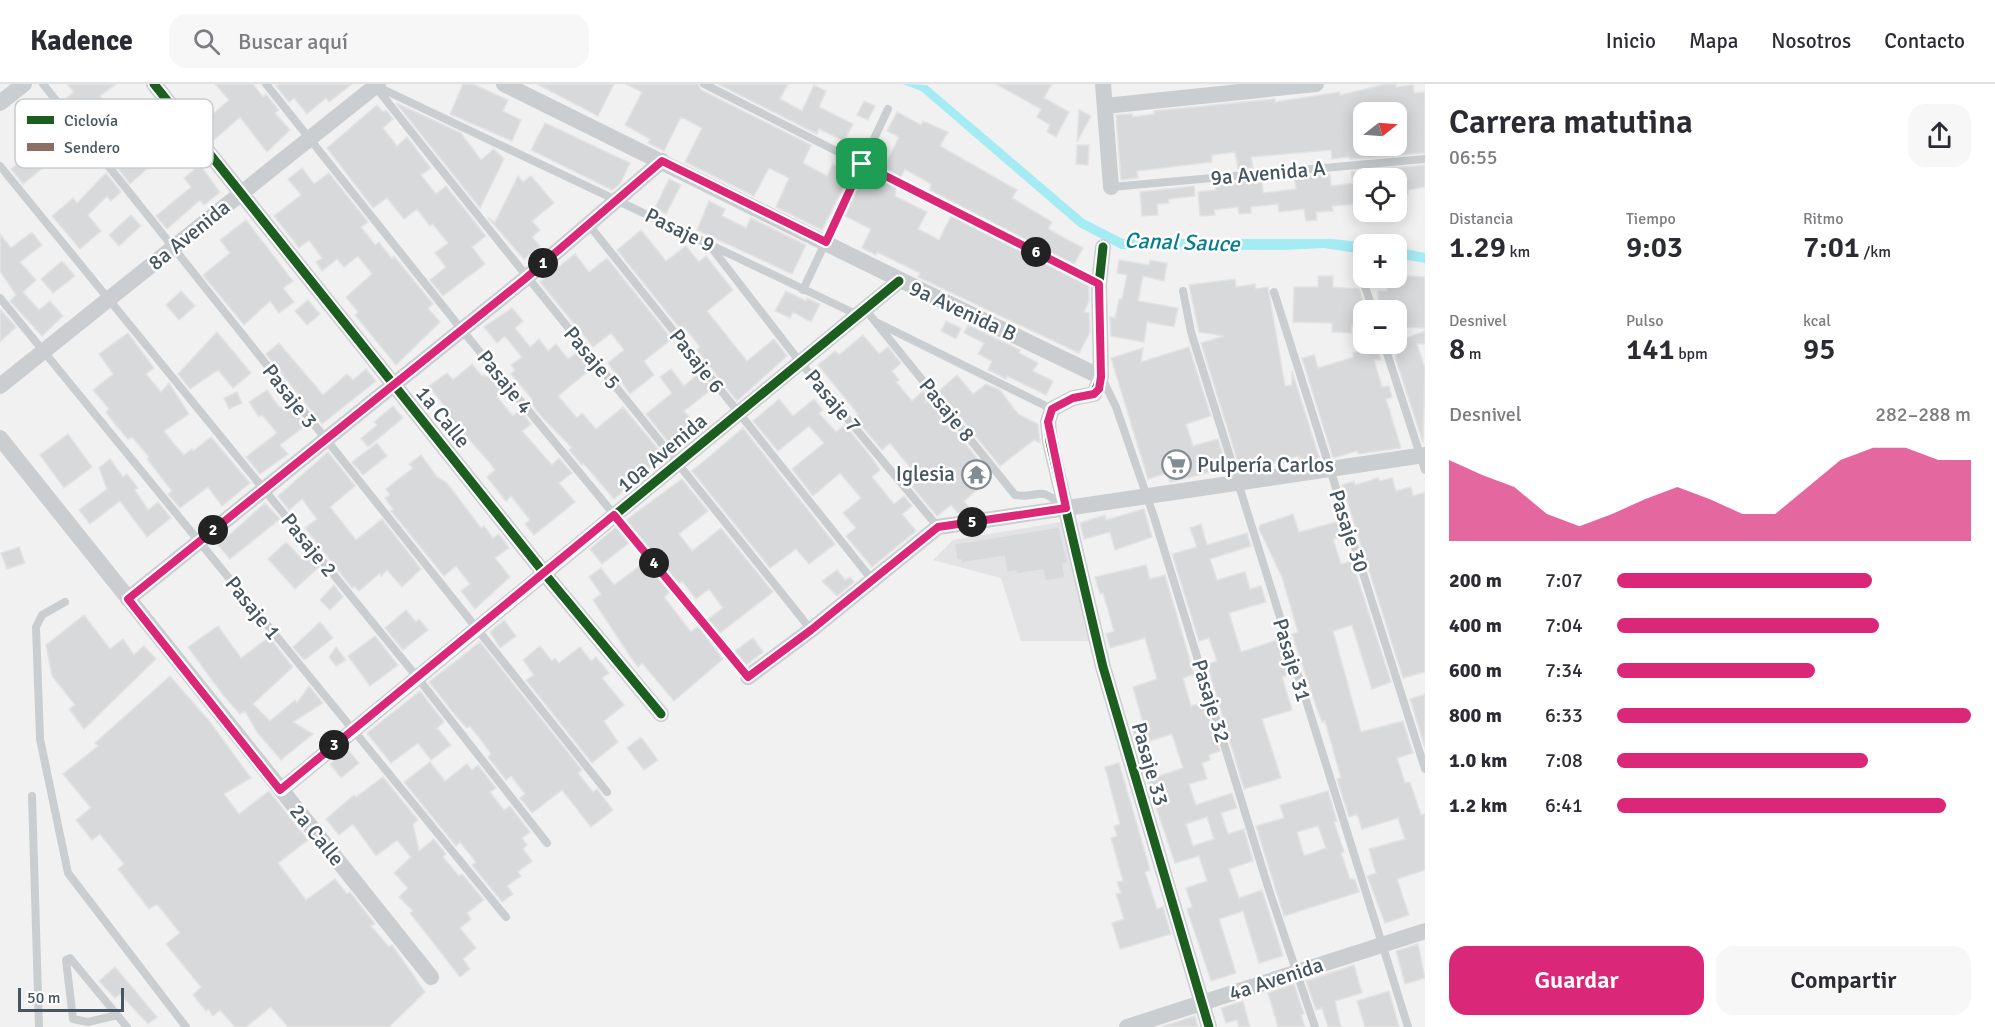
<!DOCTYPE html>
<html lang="es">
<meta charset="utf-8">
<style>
:root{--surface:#fff;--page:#f7f7f7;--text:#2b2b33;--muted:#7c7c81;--line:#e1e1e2;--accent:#db2777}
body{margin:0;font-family:Signika,sans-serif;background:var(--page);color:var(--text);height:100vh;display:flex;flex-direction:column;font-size:22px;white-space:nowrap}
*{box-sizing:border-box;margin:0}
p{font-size:20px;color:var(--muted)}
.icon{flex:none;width:33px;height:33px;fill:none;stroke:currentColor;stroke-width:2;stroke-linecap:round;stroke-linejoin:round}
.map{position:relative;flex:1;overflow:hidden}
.side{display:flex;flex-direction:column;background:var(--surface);width:570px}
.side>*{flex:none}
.needle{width:39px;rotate:73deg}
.controls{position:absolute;left:1353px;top:18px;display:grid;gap:12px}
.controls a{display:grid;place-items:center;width:54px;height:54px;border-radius:12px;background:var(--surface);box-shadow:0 3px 15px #0003;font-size:30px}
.scale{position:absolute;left:18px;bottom:15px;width:106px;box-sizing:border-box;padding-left:6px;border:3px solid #465660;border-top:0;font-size:16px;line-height:21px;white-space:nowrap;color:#465660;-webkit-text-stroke:4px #fff;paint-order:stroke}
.pin{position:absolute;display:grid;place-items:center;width:51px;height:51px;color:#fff;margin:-26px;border-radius:12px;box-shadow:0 3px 9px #0006}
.km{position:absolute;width:30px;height:30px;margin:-15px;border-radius:50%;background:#222;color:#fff;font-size:16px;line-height:30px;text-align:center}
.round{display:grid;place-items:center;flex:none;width:63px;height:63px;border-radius:18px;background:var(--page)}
.summary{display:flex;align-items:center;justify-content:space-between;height:102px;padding:0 24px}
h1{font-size:33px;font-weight:600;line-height:45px}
.stats{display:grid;grid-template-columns:repeat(3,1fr);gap:9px;height:102px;padding:6px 24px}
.stats div{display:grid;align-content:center}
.stats b{font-size:30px;font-weight:600}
.stats small{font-size:16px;font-weight:400}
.stats p{font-size:16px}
.chart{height:168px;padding:12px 24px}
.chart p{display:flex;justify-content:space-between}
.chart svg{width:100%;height:108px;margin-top:6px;fill:var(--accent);opacity:.7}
.cta{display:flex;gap:12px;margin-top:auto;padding:12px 24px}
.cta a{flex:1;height:69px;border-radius:18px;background:var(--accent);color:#fff;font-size:24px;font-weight:600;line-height:69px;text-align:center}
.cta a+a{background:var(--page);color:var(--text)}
ul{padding:0 24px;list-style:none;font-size:20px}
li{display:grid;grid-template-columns:96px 72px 1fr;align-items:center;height:45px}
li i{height:15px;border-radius:8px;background:var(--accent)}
header{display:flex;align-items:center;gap:36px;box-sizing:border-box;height:84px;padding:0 30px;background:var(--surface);border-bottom:2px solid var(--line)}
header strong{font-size:28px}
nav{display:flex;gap:33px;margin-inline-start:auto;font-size:21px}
.search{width:420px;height:54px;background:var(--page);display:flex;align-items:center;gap:15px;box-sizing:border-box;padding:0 21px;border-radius:18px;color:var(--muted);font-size:22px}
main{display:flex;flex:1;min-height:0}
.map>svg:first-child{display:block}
</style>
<header>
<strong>Kadence</strong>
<div class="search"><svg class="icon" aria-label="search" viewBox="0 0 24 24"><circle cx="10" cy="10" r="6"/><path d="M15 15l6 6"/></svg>Buscar aquí</div>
<nav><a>Inicio</a><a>Mapa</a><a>Nosotros</a><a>Contacto</a></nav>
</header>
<main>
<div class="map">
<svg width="1425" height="943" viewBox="0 0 1425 943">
<rect width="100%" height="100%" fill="#f2f1f1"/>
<path fill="#e3e2e4" d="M1067 437 1092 557H1021L1001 494 933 476 953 456Z"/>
<path fill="#a5ebf4" d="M903 0 927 1 1084 135 1123 155H1333L1378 160H1364L1363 170 1324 164 1284 166 1121 165 1079 143 921 7Z
M1397 163 1425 169V179L1397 174Z"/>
<path fill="#d8d9da" stroke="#e3e3e4" stroke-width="1.5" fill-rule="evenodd" d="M67 0H116L100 12 110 25 86 43 64 16 74 8Z
M215 0H253L263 13 266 10 279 26 275 29 290 46 267 68 240 33 213 57 200 41 229 16Z
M279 0H352L329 18 326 14 307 30 294 14 289 18 276 2Z
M463 0H473L508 16 503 27 521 36 512 57 450 30Z
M537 0H614L598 32Z
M626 0H698L701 6 811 61 803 79 827 92 833 80 851 88 822 146 776 123 789 94 769 84 754 112 685 78 702 44 681 33 664 67 648 59 650 55 625 41 642 8Z
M718 0H788L780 15 802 27 814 1 826 7 819 23 853 40 844 57 819 45 817 50Z
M996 0H1052L1044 14 1069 28 1056 53 1047 48 1050 41 1037 33 1041 25Z
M1386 0H1396V3L1413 1 1414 9 1425 8V69L1350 75 1349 73 1332 75 1331 66 1251 73 1253 84 1238 85 1235 68 1212 71V78L1137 87 1138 94 1121 96 1116 31 1132 30 1133 33 1154 30V27L1275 15V18L1339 8 1340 11ZM1364 28H1396V62H1364Z
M864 17 875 22 868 36 857 31Z
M396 19 461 49 481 76 494 65 504 75 480 124Z
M377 21 383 28 386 26 393 35 383 44 397 62 407 53 431 84 421 91 436 110 446 102 486 152 472 163 485 180 443 212 430 196 446 183 435 169 448 159 433 140 430 142 417 125 404 135 387 114 373 124 327 64Z
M155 24 167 40 134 65 149 83 130 100 102 64Z
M1079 26 1091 32 1077 58Z
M897 28 921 41 923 37 948 48 940 62 1017 106 1012 114 1052 138 1048 145 1083 164 1074 180 930 106 931 100 905 85 901 93 884 84 899 53 887 47Z
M545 39 630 79 620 100 612 106 531 66Z
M1077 61H1089L1088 81 1076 80Z
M38 64 49 79 23 100 11 85Z
M200 81 220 108 204 121 200 116 167 145 156 132 191 103 184 94Z
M1425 81V103L1408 106V110L1396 111V94H1364V127H1356L1355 120 1332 122 1333 127 1316 128 1317 136 1306 137 1304 125 1279 128 1278 120 1251 123V129L1239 130 1238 123 1214 126 1215 131 1200 132 1198 108 1216 106 1215 100 1255 97V99L1262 98 1263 109 1296 105 1294 93 1330 90 1331 102 1353 99 1351 88Z
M302 84 314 100 329 89 368 138 361 143 375 161 379 158 392 175 394 172 433 220 428 224 440 238 396 281 355 231 358 228 346 213 372 190 358 172 344 183 337 175 322 187 316 178 322 174 309 156 299 164 274 132 301 111 288 95Z
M106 89 121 108 111 117 107 112 88 131 101 147 80 165 52 132 73 114 77 119Z
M865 89 896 104 895 112 927 128 918 145 939 156 951 132 1089 202V217L1084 228 1089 229 1090 248 1079 269 918 193 920 189 877 168 876 171 862 164 871 145 845 132Z
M518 92 523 98 531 92 554 119 532 137 540 146 532 153 540 162 524 175 488 134 495 138Z
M669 95 681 101 666 130 655 124Z
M1194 102 1195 112 1169 115V119L1157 120 1158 131 1142 132 1140 108Z
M709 117 725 125 722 132 746 144 751 134 806 161 792 190 697 146Z
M131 131 141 142 119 162 109 151Z
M246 136 293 197 283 204 294 218 279 229 270 217 244 241 203 191 230 169 220 156Z
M641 146 666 177 686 162 699 178 706 172 733 206 707 227 747 277 774 255 787 272 737 317 697 266 700 263 685 244 682 247 617 166Z
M32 148 42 161 20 178 36 196 23 208 39 226 50 217 63 232 42 252 10 217 16 211 0 187V150L11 164Z
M575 170 589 188 607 174 672 255 644 277 654 291 630 310 608 279 624 266 611 249 593 263 540 198Z
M1119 176 1149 181 1150 176 1167 179 1164 197 1143 192 1138 217 1178 224 1174 243 1147 238 1144 258 1111 252 1110 233 1115 234 1119 215H1122L1127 191 1117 189Z
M62 177 75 192 53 209 41 195Z
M1396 191 1425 193V244L1396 243V226H1379L1378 207H1387V194H1396Z
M1318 192H1333V203L1359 205 1366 226H1364V241H1352L1351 249 1332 248V239L1293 238 1294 203H1318Z
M1235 195 1236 203 1255 200 1256 205 1268 203 1285 302 1292 301V287L1320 376 1301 379 1299 372 1241 388 1201 259 1224 252 1199 248 1189 201Z
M181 207 195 222 179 236 166 221Z
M786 207 806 217 807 214 820 220 811 238 793 228 790 234 775 227Z
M308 216 320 230 307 241 295 227Z
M512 224 523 237 515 244 530 263 539 255 548 267 556 260 568 275 578 268 591 285 558 312 577 334 582 329 596 345 623 323 664 372 614 415 584 380 582 381 569 366 572 364 541 332 530 318 532 315 511 290 515 286 511 281 522 273 505 252 497 259 484 243Z
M1 226 16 243 0 258V227Z
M946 237 961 244 956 255 941 247Z
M968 241 1020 266 1019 269 1038 279 1033 287 1053 297 1046 311 1007 292 1006 295 988 286 992 277 978 270 984 259 964 249Z
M1425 247V260H1417L1425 284 1423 359 1396 276V261L1391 260Z
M217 248 251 289 233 304 218 286 190 305 178 290Z
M128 249 154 284 146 290 161 308 169 299 189 330 164 347 174 360 184 371 192 365 193 367 211 353 250 399 222 422 208 403 180 424 168 410 172 407 147 375 149 373 132 353 128 355 115 340 106 328 109 325 93 306 113 290 99 270Z
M863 251 879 270 888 263 901 279 892 287 899 296 896 298 912 317 923 307 928 313 925 319 929 315 990 390V395L964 417 972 427 958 429 951 421 937 432 910 400 918 393 890 359 882 366 854 333 858 330 818 281 835 267 839 271Z
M279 259 323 311 347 290 353 296 366 285 376 297 322 340 266 270Z
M1189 263 1211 332 1186 340 1193 362 1218 355 1227 384 1170 398 1168 389 1148 395 1111 274 1143 264 1141 278Z
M1372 263H1377L1381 276H1374L1382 303 1389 302 1392 313 1386 315 1401 364 1358 370 1357 367 1333 374 1302 274 1314 271 1318 284 1354 273 1353 269Z
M472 280 481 291 489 293 503 309 497 313 513 332 520 326 531 340 522 347 552 381 559 374 572 389 559 399 575 418 534 451 525 440 530 436 511 412 506 417 487 393 495 386 489 378 446 329 448 327 429 302 447 289 453 296Z
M671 285 684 302 699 289 712 305 684 327 698 343 673 364 646 330 672 309 660 293Z
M957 291 973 310 986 300 1000 306 1018 330 1038 340 1040 359 1034 356 1000 382 939 307Z
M267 306 280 324 288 318 306 341 280 361 288 370 260 390 246 373 277 349 262 331 259 333 249 318Z
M237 308 242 319 229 325 224 314Z
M779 315 793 332 814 315 823 326 819 329 836 348 845 341 872 374 880 386 872 393 894 420 904 412 912 422 902 430 916 447 872 483 846 452 856 444 843 429 861 414 840 389 813 412 792 385 824 359 809 342 778 367 753 337Z
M393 322 403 334 368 363 361 354 377 341 374 338Z
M743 344 835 460 809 480 796 465 770 484 692 387Z
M68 350 92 383 64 404 40 371Z
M377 359 387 372 363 391 352 378Z
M328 368 355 402 330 423 356 456 382 435 421 485 402 503 387 486 381 492 380 489 359 507 354 502 352 504 305 444 317 435 302 415 289 426 278 412Z
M421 371 437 393 447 399 481 444 484 442 493 454 499 450 509 464 495 474 510 493 475 525 461 507 470 500 456 482 444 492 391 427 393 425 385 414 390 411 386 405 413 384 409 380Z
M110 375 123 393 127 390 138 404 135 406 148 426 158 418 171 434 147 453 120 417 90 440 79 426 107 405 99 384Z
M1378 394 1380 397 1392 394 1396 407 1411 403 1413 412 1425 408V588L1403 594 1342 401 1354 397 1355 401Z
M682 395 708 427 679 450 692 467 721 444 773 508 720 549 708 535 723 524 709 505 696 515 682 497 679 500 626 436Z
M265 419 280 435 230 475 218 461Z
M1144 425 1152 453 1115 466 1110 448 1084 455 1080 439 1105 431 1106 436Z
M1293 430 1299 448 1340 437 1344 452 1333 455 1341 480 1352 477 1391 598 1372 605 1352 541 1333 547 1361 648 1403 637 1413 669 1397 674 1405 699 1410 698 1421 731 1425 730V786L1397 795 1409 831 1385 839 1367 792 1376 789 1369 765 1405 755 1398 734 1362 745 1357 730 1349 733 1337 695 1341 694 1325 637 1322 638 1316 622 1292 550 1298 548 1282 493 1259 445 1260 441Z
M1201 440 1207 461 1247 449 1251 462 1210 475 1217 496 1245 488 1250 505 1261 502 1266 518 1229 529 1241 568 1280 555 1291 590 1282 593 1292 626 1262 635 1281 694 1244 705 1207 580 1217 577 1209 554 1199 557 1172 470 1197 463 1190 444Z
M616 443 629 459 602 480 590 465Z
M1059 443 1068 479 1063 480 1065 494 1045 497 1043 486 1016 490V487L1007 488 1004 472 961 479V476H957L954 460Z
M286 458 302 475 308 470 319 483 295 505 268 475Z
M19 463 25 479 7 485 1 469Z
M645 478 670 508 664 513 691 548 698 542 723 575 674 617 642 579 638 583 630 572 593 516 601 510 589 493 601 484 614 501Z
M1146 481 1150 495 1165 491 1194 590 1183 594 1191 622 1204 618 1220 667 1209 671 1210 676 1202 679 1207 695 1189 700 1196 721 1232 709 1237 724 1221 729 1228 750 1244 745 1253 777 1229 785 1239 814 1262 806 1283 872 1259 879 1243 827 1219 835 1236 889 1211 897 1187 825 1192 823 1186 804 1207 797 1199 772 1175 779 1147 696 1183 684 1172 650 1137 661 1132 643 1143 639 1133 603 1157 595 1145 554 1110 564 1106 550 1114 547 1103 509 1100 510 1095 493ZM1207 733 1214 755 1193 762 1186 740Z
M837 486 845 496 850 493 854 498 837 512 822 497Z
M334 501 343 513 330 526 320 516Z
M406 526 416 538 419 535 428 546 403 566 385 544Z
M84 531 110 565 123 555 134 571 144 562 156 575 84 645 69 625 75 621 52 592 46 561Z
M504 536 516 552 500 564 490 548Z
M320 538 333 554 306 575H303L293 563Z
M218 542 241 574 269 553 293 583 253 620 270 637 295 616 297 619 309 602 323 619 293 638 313 650 281 676 257 648 245 627 240 630 223 611 188 563Z
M375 552 398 581 370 602 348 572Z
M753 554 763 568 746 581 735 567Z
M480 558 582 686 578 689 593 708 597 705 613 726 591 743 562 706 532 729 520 714 525 710 511 692 506 696 488 673 491 670 484 660 470 642 467 644 455 631 429 598Z
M540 562 552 577 555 574 559 579 580 563 591 577 596 573 609 589 602 594 624 621 604 637 618 658 592 679 526 596 534 591 523 576Z
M336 563 346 576 336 582 329 573Z
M170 592 210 638 251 694 224 710 239 730 269 707 308 756 278 779 306 816 335 795 347 810 350 808 375 840 371 842 389 863 392 861 425 908 389 943H288L271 923 246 943H235L220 926 213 932 208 925 206 927 193 911 201 903 166 860 180 849 157 820 149 825 118 785 124 780 100 750 92 756 76 736 91 724 63 690 98 662 95 659Z
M420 607 444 638 437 644 451 661 431 676 418 659 391 679 367 649Z
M1425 610V664L1410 615Z
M641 653 658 676 644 686 627 664Z
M347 665 359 679 341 694 330 680Z
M430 678 445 697 467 680 472 686 478 681 496 704 490 708 504 726 510 722 530 748 522 754 527 761 523 765 532 777 518 788 521 792 507 802 513 810 502 818 472 781 476 778 460 758 456 762 404 698Z
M1119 679 1144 765 1150 786 1145 788 1157 825 1163 823 1171 850 1120 865 1112 839 1124 835 1116 810 1121 809 1117 798 1123 797 1111 754 1117 752 1114 742 1120 740 1105 683Z
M383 693 418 736 413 740 419 767 434 755 446 770 443 773 459 792 462 790 484 816 467 829 471 835 460 844 476 864 463 875 470 885 460 893 410 829 413 827 399 813 408 804 394 789 411 773 397 756 376 772 353 740 339 751 326 735 354 711 356 713Z
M1328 707 1337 737 1334 738 1344 768 1341 769 1350 795H1355L1359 808 1284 832 1256 742 1284 734 1280 721ZM1318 742 1326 764 1304 772 1297 748Z
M1418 860 1425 894 1405 900 1396 867Z
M1354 881 1362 909 1335 917 1341 943H1328L1322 924 1316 926 1306 897Z
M115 883 157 933 148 940 120 910 115 914 99 897Z
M1294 900 1304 930 1301 931 1305 943H1278L1268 909Z
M1389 907 1399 943H1365L1357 917Z
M1243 917 1250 943H1239L1237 936 1226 939 1221 924Z
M1195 932 1198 943H1161Z"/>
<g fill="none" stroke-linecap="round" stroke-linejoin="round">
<path stroke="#caced1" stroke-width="8" d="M43 0 607 708
M266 0 462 246 748 593
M704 0 1099 200
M375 2C519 185 667 364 811 546
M378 3 858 231
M0 82 417 593 547 759
M1111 103 1425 75
M589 141 873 497
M711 163 800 278 938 443
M1364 200 1373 226
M803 206 888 25
M1183 207 1191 248 1408 943
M1274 208 1425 685
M0 214 506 833
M865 225 1015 411C1041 415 1037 400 1063 422
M878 239 1052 325
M1384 260 1425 386
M1102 294 1116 323 1154 433 1268 803 1315 943
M65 518 42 531 36 543 40 655 68 789 186 943
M32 712 39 943
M117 931 88 938 73 935 66 876 70 874 127 943"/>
<path stroke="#caced1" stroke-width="16" d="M154 0 544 489 661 630
M504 0C703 98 901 198 1101 293
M1103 0 1111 103
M0 19 24 0
M1105 22 1316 0
M1103 163 1099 200 1101 293 1094 310 1073 314 1052 325 1048 338 1050 358 1103 583 1209 943
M0 302 378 0
M0 354 431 893
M128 515 526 194 662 77
M748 593 811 546 938 443 1425 371
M281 706 899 197
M1127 943 1425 847"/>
<path stroke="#8d6e63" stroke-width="8" stroke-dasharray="15 8" stroke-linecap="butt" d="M748 593 811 546 938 443"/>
<defs>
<path id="cycleway" d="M154 0 544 489 661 630
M1103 163 1099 200 1101 293 1094 310 1073 314 1052 325 1048 338 1050 358 1103 583 1209 943
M281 706 899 197"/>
</defs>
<use href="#cycleway" stroke="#fff" stroke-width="13"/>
<use href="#cycleway" stroke="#1b5e20" stroke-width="9"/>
</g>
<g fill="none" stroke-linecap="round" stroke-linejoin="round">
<defs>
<path id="route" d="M662 77 826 158 862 80 1099 200 1101 293 1099 305 1094 310 1073 314 1052 325 1048 338 1066 424 938 443 811 546 748 593 614 431 280 706 128 515 526 194Z"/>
</defs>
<use href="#route" stroke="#fff" stroke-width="12"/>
<use href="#route" stroke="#db2777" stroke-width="8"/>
</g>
<defs>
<symbol id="supermarket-ring" viewBox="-11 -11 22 22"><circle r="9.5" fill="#fff" stroke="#828c93" stroke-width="1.5"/><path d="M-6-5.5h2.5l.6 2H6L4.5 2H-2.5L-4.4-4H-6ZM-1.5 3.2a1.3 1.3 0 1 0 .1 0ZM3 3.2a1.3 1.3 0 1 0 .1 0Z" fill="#828c93"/></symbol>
<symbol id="temple-ring" viewBox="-11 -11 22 22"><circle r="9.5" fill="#fff" stroke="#828c93" stroke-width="1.5"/><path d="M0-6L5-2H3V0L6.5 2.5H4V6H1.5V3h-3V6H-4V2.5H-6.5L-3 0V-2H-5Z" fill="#828c93"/></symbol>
</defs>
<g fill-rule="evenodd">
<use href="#supermarket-ring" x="1160" y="364" width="33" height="33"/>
<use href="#temple-ring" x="960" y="374" width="33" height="33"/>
</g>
<g text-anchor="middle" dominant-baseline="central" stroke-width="5" stroke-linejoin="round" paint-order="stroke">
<g font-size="21" fill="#465660" stroke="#fff">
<text transform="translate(1268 89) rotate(-5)">9a Avenida A</text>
<text transform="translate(680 146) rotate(26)">Pasaje 9</text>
<text transform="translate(189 151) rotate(-39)">8a Avenida</text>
<text transform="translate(963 227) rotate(25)">9a Avenida B</text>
<text transform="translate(592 274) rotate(50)">Pasaje 5</text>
<text transform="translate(697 277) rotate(52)">Pasaje 6</text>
<text transform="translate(505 298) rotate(51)">Pasaje 4</text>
<text transform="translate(290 312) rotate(52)">Pasaje 3</text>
<text transform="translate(833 317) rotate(50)">Pasaje 7</text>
<text transform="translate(947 326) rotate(51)">Pasaje 8</text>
<text transform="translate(443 333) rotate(51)">1a Calle</text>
<text transform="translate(662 369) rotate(-40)">10a Avenida</text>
<text transform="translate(1349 447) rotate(72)">Pasaje 30</text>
<text transform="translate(309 461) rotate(51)">Pasaje 2</text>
<text transform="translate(253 524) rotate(51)">Pasaje 1</text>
<text transform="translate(1292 576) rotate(73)">Pasaje 31</text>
<text transform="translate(1211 617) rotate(73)">Pasaje 32</text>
<text transform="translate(1150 680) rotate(74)">Pasaje 33</text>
<text transform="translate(317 751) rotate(51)">2a Calle</text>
<text transform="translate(1276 895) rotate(-18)">4a Avenida</text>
</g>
<g font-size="21" fill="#465660" stroke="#fff" text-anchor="start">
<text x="1197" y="381">Pulpería Carlos</text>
<text x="955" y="390" text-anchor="end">Iglesia</text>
</g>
<g font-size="22" font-style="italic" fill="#047e8f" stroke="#fff">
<text transform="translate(1182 158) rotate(2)">Canal Sauce</text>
</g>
</g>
<rect x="15" y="15" width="198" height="69" rx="9" fill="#fff" stroke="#c8cccf" stroke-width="1.5"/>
<rect x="27" y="32" width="27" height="8" fill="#1b5e20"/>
<rect x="27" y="59" width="27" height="8" fill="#8d6e63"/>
<g font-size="16" fill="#465660">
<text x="64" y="42">Ciclovía</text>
<text x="64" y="69">Sendero</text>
</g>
</svg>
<div class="controls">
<a><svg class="needle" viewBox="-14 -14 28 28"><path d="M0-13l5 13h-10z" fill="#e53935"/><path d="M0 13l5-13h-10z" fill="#7c7c81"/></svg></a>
<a><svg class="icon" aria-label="locate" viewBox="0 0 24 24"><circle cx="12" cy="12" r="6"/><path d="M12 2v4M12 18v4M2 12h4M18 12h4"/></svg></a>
<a>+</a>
<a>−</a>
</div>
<div class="scale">50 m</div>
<div class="pin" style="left:862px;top:80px;background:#1e9e55"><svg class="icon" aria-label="arrive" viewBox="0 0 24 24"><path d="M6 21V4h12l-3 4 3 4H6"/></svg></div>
<b class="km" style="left:543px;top:179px">1</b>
<b class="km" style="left:213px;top:446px">2</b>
<b class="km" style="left:334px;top:661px">3</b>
<b class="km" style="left:654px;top:479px">4</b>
<b class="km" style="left:972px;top:438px">5</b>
<b class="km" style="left:1036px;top:168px">6</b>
</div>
<section class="side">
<div class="summary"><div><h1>Carrera matutina</h1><p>06:55</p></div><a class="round"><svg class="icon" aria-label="share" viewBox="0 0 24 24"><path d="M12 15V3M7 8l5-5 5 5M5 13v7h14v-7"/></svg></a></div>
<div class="stats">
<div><p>Distancia</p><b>1.29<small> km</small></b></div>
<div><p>Tiempo</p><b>9:03</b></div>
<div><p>Ritmo</p><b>7:01<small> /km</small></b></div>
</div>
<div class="stats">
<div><p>Desnivel</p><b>8<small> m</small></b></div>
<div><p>Pulso</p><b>141<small> bpm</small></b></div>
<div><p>kcal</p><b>95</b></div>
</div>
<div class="chart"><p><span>Desnivel</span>282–288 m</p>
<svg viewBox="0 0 160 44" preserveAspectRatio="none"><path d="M0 44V11L10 17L20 22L30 33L40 38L50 33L60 27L70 22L80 27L90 33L100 33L110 22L120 11L130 6L140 6L150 11L160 11V44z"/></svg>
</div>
<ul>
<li><b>200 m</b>7:07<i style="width:72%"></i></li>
<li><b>400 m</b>7:04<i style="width:74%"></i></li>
<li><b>600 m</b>7:34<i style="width:56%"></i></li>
<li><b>800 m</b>6:33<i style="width:100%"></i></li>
<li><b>1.0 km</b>7:08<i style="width:71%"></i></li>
<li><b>1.2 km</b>6:41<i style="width:93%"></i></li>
</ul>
<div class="cta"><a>Guardar</a><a>Compartir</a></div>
</section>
</main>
